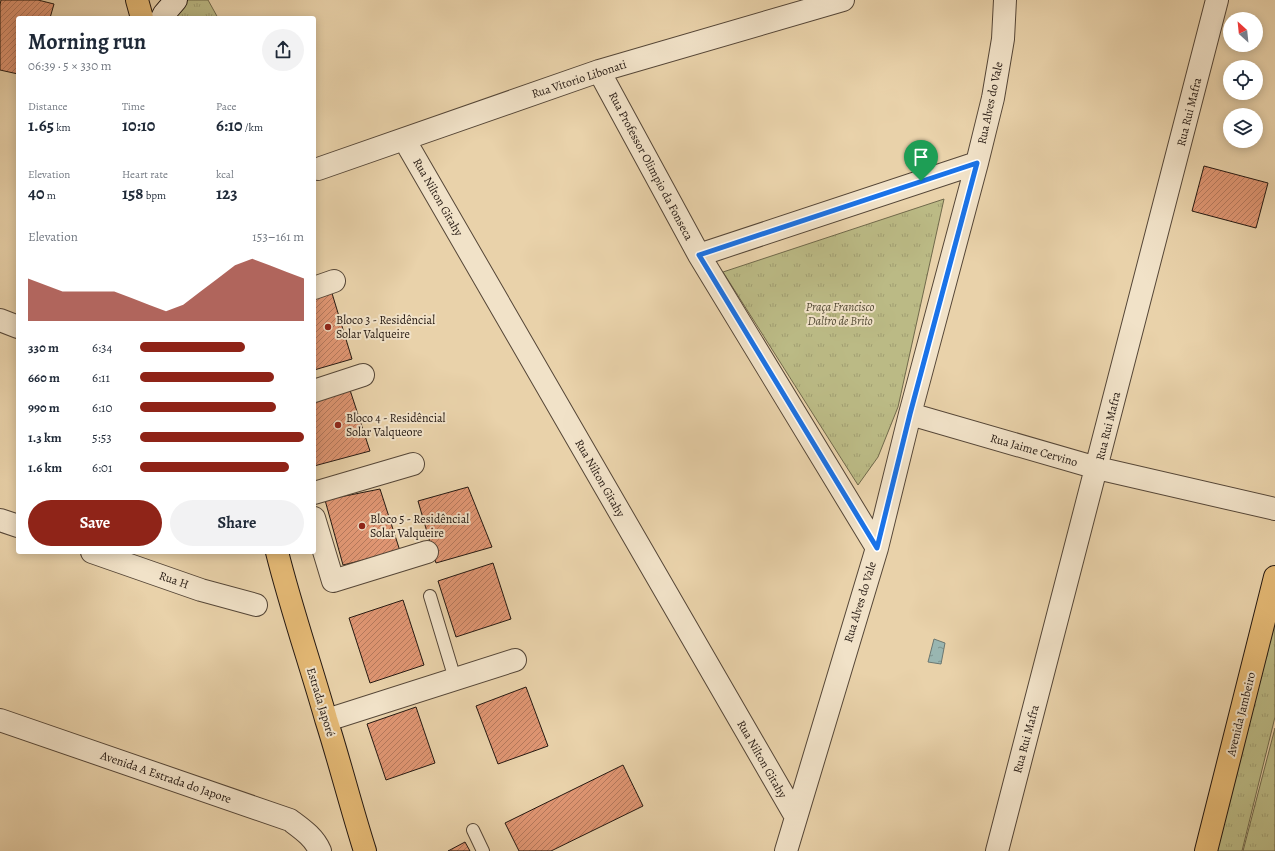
<!DOCTYPE html>
<meta charset="utf-8">
<style>
:root{--surface:#fff;--page:#f2f2f3;--text:#1f2937;--muted:#747a83;--accent:#8f2418}
body{margin:0;font-family:Alegreya,serif;background:var(--page);color:var(--text);height:100vh;display:flex;flex-direction:column;font-size:15px;white-space:nowrap}
*{box-sizing:border-box;margin:0}
p{font-size:13px;color:var(--muted)}
.icon{flex:none;width:22px;height:22px;fill:none;stroke:currentColor;stroke-width:2;stroke-linecap:round;stroke-linejoin:round}
.map{position:relative;flex:1;overflow:hidden}
.side{position:absolute;left:16px;top:16px;width:300px;height:538px;display:flex;flex-direction:column;background:var(--surface);border-radius:4px;box-shadow:0 2px 10px #0003}
.side>*{flex:none}
.needle{width:26px;rotate:333deg}
.fabs{position:absolute;left:1223px;top:12px;display:grid;gap:8px}
.fabs a{display:grid;place-items:center;width:40px;height:40px;border-radius:50%;background:var(--surface);box-shadow:0 2px 10px #0003;font-size:20px}
.pin{position:absolute;display:grid;place-items:center;width:34px;height:34px;color:#fff;margin:-41px -17px;border-radius:50% 50% 50% 0;rotate:-45deg;box-shadow:0 0 4px #0007}
.pin .icon{rotate:45deg}
.round{display:grid;place-items:center;flex:none;width:42px;height:42px;border-radius:21px;background:var(--page)}
.head{display:flex;align-items:center;justify-content:space-between;height:68px;padding:0 12px}
h1{font-size:22px;font-weight:700;line-height:30px}
.figures{display:grid;grid-template-columns:repeat(3,1fr);gap:6px;height:68px;padding:4px 12px}
.figures div{display:grid;align-content:center}
.figures b{font-size:17px;font-weight:700}
.figures small{font-size:11px;font-weight:400}
.figures p{font-size:11px}
.chart{height:112px;padding:8px 12px}
.chart p{display:flex;justify-content:space-between}
.chart svg{width:100%;height:72px;margin-top:4px;fill:var(--accent);opacity:.7}
.cta{display:flex;gap:8px;margin-top:auto;padding:8px 12px}
.cta a{flex:1;height:46px;border-radius:24px;background:var(--accent);color:#fff;font-size:16px;font-weight:700;line-height:46px;text-align:center}
.cta a+a{background:var(--page);color:var(--text)}
ul{padding:0 12px;list-style:none;font-size:13px}
li{display:grid;grid-template-columns:64px 48px 1fr;align-items:center;height:30px}
li i{height:10px;border-radius:5px;background:var(--accent)}
.map>svg:first-child{display:block}
</style>
<div class="map">
<svg width="1275" height="851" viewBox="0 0 1275 851">
<defs>
<pattern id="park-tufts" width="24" height="20" patternUnits="userSpaceOnUse"><rect width="24" height="20" fill="#bbba85"/><path d="M3 7l-1-3M5 7V3M7 7l1-3M15 17l-1-3M17 17v-4M19 17l1-3" fill="none" stroke="#a19f72"/></pattern>
<pattern id="water-ripples" width="26" height="14" patternUnits="userSpaceOnUse"><rect width="26" height="14" fill="#99b6b1"/><path d="M2 4q2-2 4 0t4 0M15 11q2-2 4 0t4 0" fill="none" stroke="#7d938f"/></pattern>
<pattern id="building-hatch" width="6" height="6" patternUnits="userSpaceOnUse"><rect width="6" height="6" fill="#e09673"/><path d="M-1 1l2-2M0 6l6-6M5 7l2-2" fill="none" stroke="#b5795d"/></pattern>
</defs>
<rect width="100%" height="100%" fill="#e9d2aa"/>
<filter id="stains"><feTurbulence type="fractalNoise" baseFrequency=".005" numOctaves="4"/><feColorMatrix values="0 0 0 0 .2 0 0 0 0 .09 0 0 0 0 .02 0 0 0 .5 -.17"/></filter>
<radialGradient id="worn" r=".72"><stop offset=".6" stop-color="#630" stop-opacity="0"/><stop offset="1" stop-color="#630" stop-opacity=".3"/></radialGradient>
<path fill="url(#park-tufts)" stroke="#70694b" d="M181 0H208L218 18H175Z
M944 199 898 407 878 457 858 485 723 272Z
M1275 584V717L1242 851H1209Z
M1275 728V851H1243Z"/>
<path fill="url(#water-ripples)" stroke="#6a7771" d="M934 639 945 643 941 664 928 662Z"/>
<path fill="url(#building-hatch)" stroke="#241811" d="M1 0H38L54 4 50 18H18V74L0 70V5Z
M1204 166 1268 183 1256 228 1192 211Z
M331 290 352 359 314 370V295Z
M349 387 370 451 314 466V400Z
M468 487 492 547 436 563 418 501Z
M380 489 400 551 343 565 325 500Z
M493 563 511 619 456 637 438 581Z
M403 600 424 665 370 683 349 618Z
M526 687 548 746 498 764 476 706Z
M416 707 435 763 386 780 367 724Z
M623 765 643 806 551 851H519L505 823Z
M465 842 470 851H448Z"/>
<g fill="none" stroke-linecap="round" stroke-linejoin="round">
<defs>
<path id="lane" d="M430 596 455 679
M473 830 483 851"/>
<path id="street" d="M599 71 699 255 877 548
M404 139 796 817
M318 169 599 71 843 0
M699 255 977 163
M314 288 334 281
M0 320 18 327
M314 391 363 375
M910 414 1097 468 1275 509
M314 493 413 464
M314 518 333 581 427 552
M0 520 18 526
M92 552 201 590 256 605
M0 720 290 820C302 829 314 837 320 851
M327 720 515 660
M786 851 877 548 910 414 977 163 993 98 1003 39 1005 0
M997 851 1217 0"/>
<path id="secondary" d="M162 18 164 14 176 0"/>
<path id="primary" d="M137 0 142 18
M277 552C291 608 310 663 326 719 340 763 351 807 365 851
M1206 851 1275 577"/>
</defs>
<use href="#lane" stroke="#554637" stroke-width="14"/>
<use href="#street" stroke="#554637" stroke-width="24"/>
<use href="#secondary" stroke="#241811" stroke-width="24"/>
<use href="#primary" stroke="#241811" stroke-width="24"/>
<use href="#lane" stroke="#f1e2c8" stroke-width="12"/>
<use href="#street" stroke="#f1e2c8" stroke-width="22"/>
<use href="#secondary" stroke="#f1e2c8" stroke-width="22"/>
<use href="#primary" stroke="#e4b975" stroke-width="22"/>
</g>
<g fill="none" stroke-linecap="round" stroke-linejoin="round">
<defs>
<path id="route" d="M977 163 910 414 877 548 699 255Z"/>
</defs>
<use href="#route" stroke="#fff" stroke-width="8"/>
<use href="#route" stroke="#1a73e8" stroke-width="5"/>
</g>
<g fill="#8f2418" stroke="#f1e2c8" stroke-width="1.5">
<circle cx="328" cy="327" r="4"/>
<circle cx="338" cy="425" r="4"/>
<circle cx="362" cy="526" r="4"/>
</g>
<g text-anchor="middle" dominant-baseline="central" stroke-width="4" stroke-linejoin="round" paint-order="stroke">
<g font-size="12" fill="#241811" stroke="#f1e2c8">
<text transform="translate(579 79) rotate(-18)">Rua Vitorio Libonati</text>
<text transform="translate(990 103) rotate(-78)">Rua Alves do Vale</text>
<text transform="translate(1189 112) rotate(-76)">Rua Rui Mafra</text>
<text transform="translate(651 166) rotate(62)">Rua Professor Olimpio da Fonseca</text>
<text transform="translate(438 197) rotate(60)">Rua Nilton Gitahy</text>
<text transform="translate(1108 426) rotate(-76)">Rua Rui Mafra</text>
<text transform="translate(1034 450) rotate(16)">Rua Jaime Cervino</text>
<text transform="translate(600 478) rotate(60)">Rua Nilton Gitahy</text>
<text transform="translate(174 580) rotate(19)">Rua H</text>
<text transform="translate(860 602) rotate(-73)">Rua Alves do Vale</text>
<text transform="translate(321 702) rotate(73)">Estrada Japoré</text>
<text transform="translate(1241 714) rotate(-76)">Avenida Jambeiro</text>
<text transform="translate(1026 739) rotate(-75)">Rua Rui Mafra</text>
<text transform="translate(762 759) rotate(60)">Rua Nilton Gitahy</text>
<text transform="translate(166 777) rotate(19)">Avenida A Estrada do Japore</text>
</g>
<g font-size="12" font-style="italic" fill="#514934" stroke="#f1e2c8">
<text x="840" y="307">Praça Francisco<tspan x="840" dy="14">Daltro de Brito</tspan></text>
</g>
<g font-size="12" fill="#241811" stroke="#f1e2c8" text-anchor="start">
<text x="336" y="320">Bloco 3 - Residêncial<tspan x="336" dy="14">Solar Valqueire</tspan></text>
<text x="346" y="418">Bloco 4 - Residêncial<tspan x="346" dy="14">Solar Valqueore</tspan></text>
<text x="370" y="519">Bloco 5 - Residêncial<tspan x="370" dy="14">Solar Valqueire</tspan></text>
</g>
</g>
<rect width="100%" height="100%" filter="url(#stains)"/>
<rect width="100%" height="100%" fill="url(#worn)"/>
</svg>
<div class="fabs">
<a><svg class="needle" viewBox="-14 -14 28 28"><path d="M0-13l5 13h-10z" fill="#e53935"/><path d="M0 13l5-13h-10z" fill="#747a83"/></svg></a>
<a><svg class="icon" aria-label="locate" viewBox="0 0 24 24"><circle cx="12" cy="12" r="6"/><path d="M12 2v4M12 18v4M2 12h4M18 12h4"/></svg></a>
<a><svg class="icon" aria-label="layers" viewBox="0 0 24 24"><path d="M12 4l9 5-9 5-9-5zM3 14l9 5 9-5"/></svg></a>
</div>
<div class="pin" style="left:921px;top:181px;background:#1e9e55"><svg class="icon" aria-label="arrive" viewBox="0 0 24 24"><path d="M6 21V4h12l-3 4 3 4H6"/></svg></div>
<section class="side">
<div class="head"><div><h1>Morning run</h1><p>06:39 · 5 × 330 m</p></div><a class="round"><svg class="icon" aria-label="share" viewBox="0 0 24 24"><path d="M12 15V3M7 8l5-5 5 5M5 13v7h14v-7"/></svg></a></div>
<div class="figures">
<div><p>Distance</p><b>1.65<small> km</small></b></div>
<div><p>Time</p><b>10:10</b></div>
<div><p>Pace</p><b>6:10<small> /km</small></b></div>
</div>
<div class="figures">
<div><p>Elevation</p><b>40<small> m</small></b></div>
<div><p>Heart rate</p><b>158<small> bpm</small></b></div>
<div><p>kcal</p><b>123</b></div>
</div>
<div class="chart"><p><span>Elevation</span>153–161 m</p>
<svg viewBox="0 0 160 44" preserveAspectRatio="none"><path d="M0 44V18L10 22L20 26L30 26L40 26L50 26L60 30L70 34L80 38L90 34L100 26L110 18L120 10L130 6L140 10L150 14L160 18V44z"/></svg>
</div>
<ul>
<li><b>330 m</b>6:34<i style="width:64%"></i></li>
<li><b>660 m</b>6:11<i style="width:82%"></i></li>
<li><b>990 m</b>6:10<i style="width:83%"></i></li>
<li><b>1.3 km</b>5:53<i style="width:100%"></i></li>
<li><b>1.6 km</b>6:01<i style="width:91%"></i></li>
</ul>
<div class="cta"><a>Save</a><a>Share</a></div>
</section>
</div>
